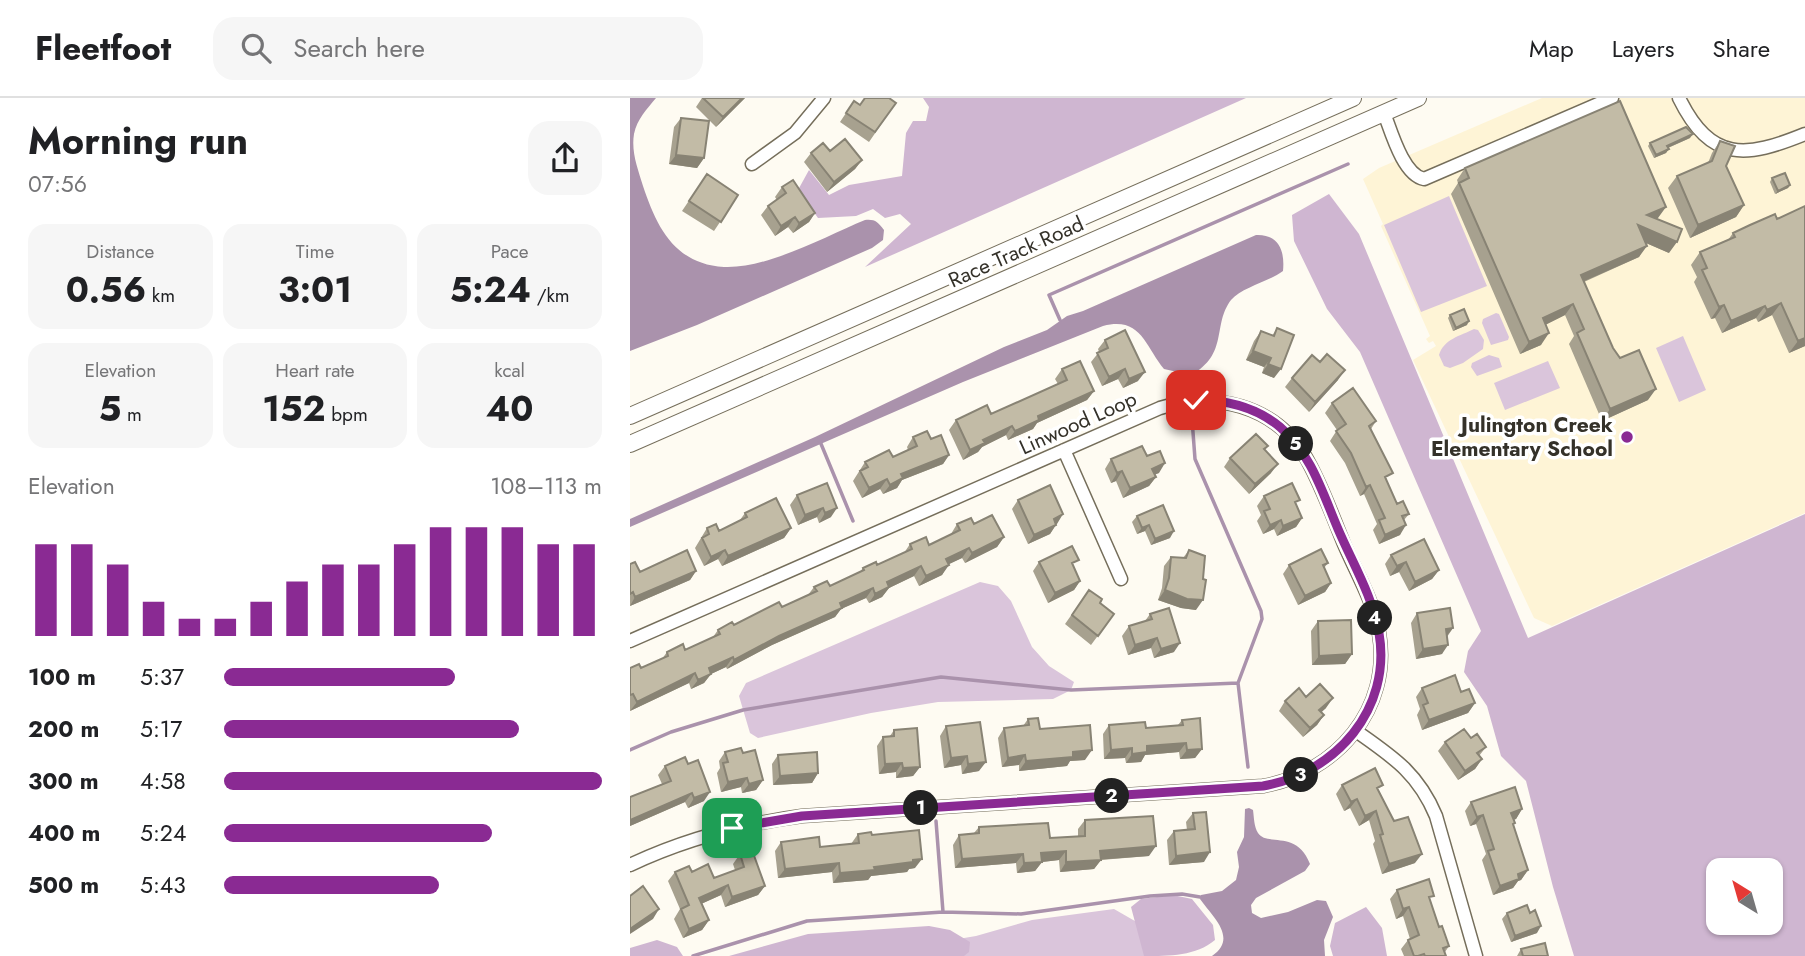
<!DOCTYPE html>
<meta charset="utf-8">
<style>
:root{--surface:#fff;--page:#f6f6f6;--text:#202124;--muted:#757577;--line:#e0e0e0;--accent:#8a2a93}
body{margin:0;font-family:Jost,sans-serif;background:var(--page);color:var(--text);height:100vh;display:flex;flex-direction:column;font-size:26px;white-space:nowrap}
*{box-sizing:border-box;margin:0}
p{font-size:23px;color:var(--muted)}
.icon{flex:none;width:38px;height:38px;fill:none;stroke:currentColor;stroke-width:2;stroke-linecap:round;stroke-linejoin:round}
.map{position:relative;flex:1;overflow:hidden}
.details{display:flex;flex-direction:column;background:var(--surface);width:630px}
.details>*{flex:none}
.needle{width:46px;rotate:323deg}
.fabs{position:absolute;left:1076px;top:760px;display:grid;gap:14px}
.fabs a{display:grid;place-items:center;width:77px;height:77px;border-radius:14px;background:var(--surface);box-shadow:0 2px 5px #0004;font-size:35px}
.pin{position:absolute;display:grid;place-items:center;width:60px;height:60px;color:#fff;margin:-30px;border-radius:14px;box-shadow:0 4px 10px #0006}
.km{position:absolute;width:35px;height:35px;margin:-18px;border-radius:50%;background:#222;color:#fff;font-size:19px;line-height:35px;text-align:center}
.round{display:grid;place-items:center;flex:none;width:74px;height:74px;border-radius:21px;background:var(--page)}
.headline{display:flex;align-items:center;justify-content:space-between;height:119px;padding:0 28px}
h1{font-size:38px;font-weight:700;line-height:52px}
.figures{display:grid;grid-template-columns:repeat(3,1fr);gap:10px;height:119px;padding:7px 28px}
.figures div{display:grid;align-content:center;border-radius:18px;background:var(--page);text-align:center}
.figures b{font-size:35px;font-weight:700}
.figures small{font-size:19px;font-weight:400}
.figures p{font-size:19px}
.chart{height:196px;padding:14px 28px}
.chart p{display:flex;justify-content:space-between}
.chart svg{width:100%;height:126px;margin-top:7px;stroke:var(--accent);stroke-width:6}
ul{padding:0 28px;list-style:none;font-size:23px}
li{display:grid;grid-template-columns:112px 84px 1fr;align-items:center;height:52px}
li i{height:18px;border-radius:9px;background:var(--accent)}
header{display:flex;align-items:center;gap:42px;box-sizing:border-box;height:98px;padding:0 35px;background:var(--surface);border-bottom:2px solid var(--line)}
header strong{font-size:33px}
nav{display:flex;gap:38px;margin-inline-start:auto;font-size:24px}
.search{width:490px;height:63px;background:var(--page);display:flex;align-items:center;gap:18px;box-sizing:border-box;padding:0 24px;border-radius:21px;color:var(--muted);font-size:26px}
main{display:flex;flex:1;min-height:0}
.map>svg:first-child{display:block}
</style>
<header>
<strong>Fleetfoot</strong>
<div class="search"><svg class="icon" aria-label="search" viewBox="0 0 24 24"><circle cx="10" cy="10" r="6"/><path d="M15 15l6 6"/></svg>Search here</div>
<nav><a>Map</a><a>Layers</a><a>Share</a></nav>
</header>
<main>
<section class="details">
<div class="headline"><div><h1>Morning run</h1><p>07:56</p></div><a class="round"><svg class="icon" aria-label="share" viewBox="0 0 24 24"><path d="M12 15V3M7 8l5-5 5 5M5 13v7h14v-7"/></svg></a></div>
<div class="figures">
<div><p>Distance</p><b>0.56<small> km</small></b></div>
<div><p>Time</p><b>3:01</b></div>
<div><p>Pace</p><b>5:24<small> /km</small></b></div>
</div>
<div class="figures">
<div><p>Elevation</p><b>5<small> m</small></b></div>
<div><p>Heart rate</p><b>152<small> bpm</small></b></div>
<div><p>kcal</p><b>40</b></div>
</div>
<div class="chart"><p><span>Elevation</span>108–113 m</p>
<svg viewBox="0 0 160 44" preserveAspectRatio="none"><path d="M5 44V12M15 44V12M25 44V19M35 44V32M45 44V38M55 44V38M65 44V32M75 44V25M85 44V19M95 44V19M105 44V12M115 44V6M125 44V6M135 44V6M145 44V12M155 44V12"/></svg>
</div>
<ul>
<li><b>100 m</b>5:37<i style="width:61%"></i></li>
<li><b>200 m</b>5:17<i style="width:78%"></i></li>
<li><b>300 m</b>4:58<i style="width:100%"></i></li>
<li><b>400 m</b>5:24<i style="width:71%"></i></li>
<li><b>500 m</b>5:43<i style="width:57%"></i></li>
</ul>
</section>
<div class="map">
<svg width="1175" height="858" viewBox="0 0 1175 858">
<rect width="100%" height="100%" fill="#fefbf2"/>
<path fill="#fef4d6" d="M912 0H1175V415L922 528 904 520 783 262 806 248 803 243 799 245 796 241 800 238 751 128 753 126 733 81 749 70Z"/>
<path fill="#dac5db" d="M819 98 857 188 791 214 754 127Z
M866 215 869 216 879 239 878 242 861 247 852 225 853 221Z
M844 231 848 232 854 242 853 251 833 265 820 270 814 268 809 257C814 241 830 238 844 231Z
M1053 238 1076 292 1049 304 1026 250Z
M859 257 869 260 872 269 847 278 841 269 842 265Z
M918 263 930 290 875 312 864 285Z
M350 484 368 488 381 503 402 549 419 568 444 584 441 592 423 601 308 604 241 615 128 640 120 635 109 598 116 585Z
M484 811 524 834V858H268L316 843 346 838 402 822Z"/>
<path fill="#cfb6d1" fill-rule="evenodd" d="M293 0H616L235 169 281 126 270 116 255 120 243 111 226 118 188 120 168 92 179 72 199 97 219 87 272 78 276 35 283 23H296L299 9Z
M699 96 729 136 898 540 1175 416V858H944L923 789 896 683 871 658 857 608 834 574 838 553 851 533 730 254 697 211 664 143 662 117ZM1088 772H1141V824H1088Z
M543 797 562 801 583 827 585 842C566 858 540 858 514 858L501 809 511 801Z
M736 809 752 830 757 858H703L700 848 705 825Z
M299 828 320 832 340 844 339 854 334 858H99L178 836Z
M27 842 47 849 53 858H0V850Z"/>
<path fill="#aa92ac" d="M0 0H26C17 11 7 21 4 36 1 54 8 71 13 88 27 130 45 166 94 169 137 171 196 138 235 122 245 121 248 124 254 132L253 142 242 150 67 227 0 253Z
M626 137C649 136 655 153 653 173 638 184 612 189 601 202 582 227 599 256 561 277L534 271C515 248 511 218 473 228L333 284 0 429V421L185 339 374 249 417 232 437 218 453 213Z
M619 710 623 712C624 719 624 729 628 735 637 749 667 731 680 766L675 773 626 800 621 807 622 815 631 820 658 814 687 802 696 803 703 819 694 842 695 858H582C609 840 581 817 570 801L571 797 592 793 606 782 609 769 607 754 614 739 615 711Z"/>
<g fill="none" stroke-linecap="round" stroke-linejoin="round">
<path stroke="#aa92ac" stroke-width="3.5" d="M430 222 419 197 718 66
M561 277 562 282
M562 321 565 361 631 513 632 521 608 585 618 669
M189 341 223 423
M0 652 41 634 113 612 311 579 441 592 608 585
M306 723 313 814
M63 858 177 823 313 814 391 816 520 798 552 796 570 799"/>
<defs>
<path id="minor" d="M1049 0C1081 65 1116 60 1175 36
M754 15C761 33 773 77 794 81L982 0
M122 66 165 35 194 0
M434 352 491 481
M0 543 530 310C584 293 644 307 675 358 691 385 702 417 714 446 726 474 744 504 749 535 762 611 706 675 633 688L172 718C112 726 55 741 0 767
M726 633C763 659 788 675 806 718L846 858"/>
<path id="major" d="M0 318 723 0
M0 346 788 0"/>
</defs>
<use href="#minor" stroke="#756e5b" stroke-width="15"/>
<use href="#major" stroke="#756e5b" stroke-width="18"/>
<use href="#minor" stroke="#fff" stroke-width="12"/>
<use href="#major" stroke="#fff" stroke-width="16"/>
</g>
<path fill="#a7a18f" d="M72 0H115L86 29 66 9Z
M224 3 230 7 266 5 239 44 210 24Z
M51 20 74 60 67 70 39 66 44 29Z
M1060 40 1038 50 1036 55 1024 60 1018 48 1020 45Z
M1090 43 1096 68 1114 107 1106 119 1060 140 1038 90 1047 78 1078 65 1082 55Z
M200 53 232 62 225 71 197 94 174 64 181 55Z
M835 70 1028 120 1026 121 1039 155 1016 145 1009 159 954 184 983 250 1018 302 972 323 939 246 944 238 935 217 915 227 911 247 890 256 821 96 828 85 827 82Z
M77 76 108 97 84 133 52 113Z
M1142 80 1160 87 1158 90 1145 96 1140 84Z
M152 89 185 115 179 124 163 135 158 129 145 138 131 117 138 108 147 102 145 99Z
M1120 127 1175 248 1159 255 1142 217 1128 224 1126 220 1092 235 1085 220 1081 221 1064 184 1067 179 1061 167 1070 154 1098 142 1103 135Z
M820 217 837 227 823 233 818 220Z
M647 230 644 280 632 275 634 269 616 262 624 243 631 233 642 238Z
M475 242 508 283 493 290 488 281 472 288 461 264 469 254 468 251Z
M690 264 708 282 679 314 655 289 662 280Z
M432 271 464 293 457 302 407 325 403 331 378 342 376 337 352 349 348 354 333 362 319 332 326 322 361 316 428 286 425 281Z
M702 305 746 323 741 331 757 383 767 406 779 416 774 422 770 437 749 446 743 432 747 426 734 396 730 398 715 365 700 343 707 332 695 315Z
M283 339 301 341 319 357 313 366 272 382 267 390 253 396 250 391 232 400 223 383 235 364 263 359 278 352 277 349Z
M638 348 635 352 641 375 619 396 594 369 600 360Z
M517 358 529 375 525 376 526 379 519 388 493 400 486 383 481 385 475 371 481 361Z
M197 385 201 419 189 425 187 419 168 427 160 407 167 397Z
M634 398 666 407 672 420 666 429 647 438 644 431 633 436 627 423 631 417 627 408Z
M388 402 426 426 420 436 398 446 382 411Z
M115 415 161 430 154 440 92 468 88 461 74 468 65 450 77 430 89 433 110 422Z
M507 418 540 440 521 447 515 433 507 436 502 424Z
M327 426H344L374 439 367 449 335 465 332 460 318 466 312 477 289 488 284 478 259 490 252 499 239 505 236 500 211 511 205 519 142 547 97 571 96 569 81 576 74 585 61 591 59 585 0 613V570H11L32 561 37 554 55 552 83 539 88 532 152 509 178 497 184 489 200 488 230 474 233 470 247 467 274 455 280 446 299 447 321 436Z
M559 452 566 512 551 510 528 502 532 490 534 468 541 459 553 460Z
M761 457 809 472 802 481 779 493 769 474 760 478 755 466Z
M409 464 444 469 450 483 444 492 418 505 403 473Z
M698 465 694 470 701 485 695 494 668 507 653 476 659 467Z
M0 466 10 474 66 473 60 482 0 508Z
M459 492 470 505 484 516 461 547 435 526Z
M787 515 823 530 817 539 812 556 786 561 781 525Z
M520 516 544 554 524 560 521 550 498 557 492 538 499 528 515 523Z
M688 523 722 556 715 566 682 567 681 533Z
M792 590 831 594 845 605 838 615 792 632 787 617 790 611 786 599Z
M676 599 696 610 691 614 694 617 687 627 673 639 649 613 655 603Z
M398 621 410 631 455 662 440 663 437 668 389 673V667L372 669 368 640 374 630 393 628Z
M552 622 572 651 565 660 550 661 549 654 515 657 511 664 496 665 495 660 474 661 473 636 479 627 516 630 548 627Z
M316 628 349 673 332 676 331 667 314 670 310 638Z
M264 632 290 669 283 678 266 680V674L249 676 247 648 253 639 260 638Z
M841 640 856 649 849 658 852 661 845 671 828 682 808 653 815 644Z
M95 654 113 655 133 682 126 692 112 695 111 689 91 694 87 675 90 670 89 663Z
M148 657 188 675 182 685 143 687 142 666Z
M35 668 74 703 58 710 55 704 0 728V699L32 686 28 677Z
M712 687 749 693 785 765 752 776 743 746 745 743 739 722 729 728 720 710 714 713 706 696Z
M841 704 892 711 886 721 883 722V728L898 772 891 782 888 783 883 790 863 797 852 762 856 756 846 726 840 728 835 713Z
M563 715 574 764 539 767 537 742 544 733 557 732 556 724Z
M455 722 519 758 471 762 464 771 430 774 429 762 412 764 405 773 387 775 386 765 325 770 323 747 329 737 344 735 349 729 420 740 448 738V731Z
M228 736 242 737 285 770 279 771 277 774 241 778 238 782 203 785 202 774 148 780 145 753 151 744 190 749 221 746Z
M110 756 135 788 128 797 95 809 91 797 71 806 79 822 72 832 53 840 44 821 50 811 38 783 45 774H62L84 780 105 772 103 766Z
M767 792 800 803 809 829 819 848 815 854 816 858H774L771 851 778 842 780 841 773 818 766 821 760 801Z
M877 815 907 835 881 844 872 821Z
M891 851 918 858H887Z"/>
<path fill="#888374" d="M112 0H115L86 29 93 19Z
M1063 36 1060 40 1035 51 1037 48Z
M1039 51 1036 55 1024 60 1026 57Z
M46 57 74 60 67 70 39 66Z
M232 62 225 71 197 94 204 84Z
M1160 87 1158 90 1145 96 1148 93Z
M1114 107 1106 119 1060 140 1068 127Z
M1036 109 1028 120 1011 128 1047 144 1039 155 1000 138 1017 117Z
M185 115 179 124 163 135 169 125Z
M165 119 158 129 145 138 151 128Z
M1017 148 1009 159 943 188 951 177Z
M1151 205 1142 217 1128 224 1137 212Z
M943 206 935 217 905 232 913 220Z
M1094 207 1085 220 1081 221 1089 209Z
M1135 208 1126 220 1092 235 1101 223Z
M839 223 837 227 823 233 826 230Z
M919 235 911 247 890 256 899 244Z
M1175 240V248L1159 255 1168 243Z
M623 253 641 260 634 269 616 262Z
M638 266 651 271 644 280 632 275Z
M495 271 488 281 472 288 479 279Z
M715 272 708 282 679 314 685 304Z
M515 274 508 283 493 290 499 281Z
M1026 291 1018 302 972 323 980 311Z
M464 293 457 302 407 325 403 331 378 342 385 333 408 318Z
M382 328 376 337 352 349 348 354 333 362 340 352 353 342Z
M319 357 313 366 272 382 267 390 253 396 260 387 271 376Z
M535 365 529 375 516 380 522 371Z
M648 366 641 375 619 396 625 386Z
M492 373 486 383 481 385 487 375Z
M526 379 519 388 493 400 500 390Z
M257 381 250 391 232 400 239 390Z
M740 387 734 396 730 398 736 389Z
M193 410 187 419 168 427 175 417Z
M207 410 201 419 189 425 195 415Z
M433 416 427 426 417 430 424 421Z
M672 420 666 429 647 438 653 428Z
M651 422 644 431 633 436 640 427Z
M426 427 420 436 398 446 404 437Z
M519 427 515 433 507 436 512 430Z
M776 427 770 437 749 446 755 437Z
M161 430 154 440 92 468 98 458Z
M544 433 540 440 521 447 525 441Z
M374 439 367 449 335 465 342 455Z
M339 450 332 460 309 471 316 461Z
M95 452 88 461 74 468 81 459Z
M776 464 769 474 760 478 767 468Z
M319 467 312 477 289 488 296 478Z
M291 468 284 478 259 490 252 499 239 505 245 496 257 484Z
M809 472 802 481 779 493 785 484Z
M66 473 60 482 0 508 5 499Z
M450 483 444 492 418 505 425 495Z
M701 485 695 494 668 507 675 498Z
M243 490 236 500 211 511 205 519 142 547 97 571 104 562 210 505Z
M535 492 573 502 566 512 551 510 528 502Z
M823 530 816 539V531Z
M527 540 521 550 498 557 505 547Z
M550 545 544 554 524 560 531 551Z
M818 547 812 556 786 561 793 551Z
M722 556 715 566 682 567 689 558Z
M103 559 96 569 81 576 74 585 61 591 68 582 79 570Z
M65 575 59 585 0 613 7 604Z
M703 600 696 610 683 622 689 612Z
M845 605 838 615 792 632 799 622Z
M694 617 687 627 673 639 680 630Z
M556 645 549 654 515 657 511 664 496 665 502 656 517 648Z
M502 650 495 660 474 661 481 652Z
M572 651 565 660 550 661 557 652Z
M462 652 455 662 440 663 437 668 389 673 396 663 443 654Z
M395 657 389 667 372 669 378 660Z
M337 658 331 667 314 670 321 660Z
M852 661 845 671 828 682 835 673Z
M356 664 349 673 332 676 338 666Z
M272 665 266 674 249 676 255 666Z
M290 669 283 678 266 680 273 670Z
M188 675 182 685 143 687 150 678Z
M117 680 111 689 91 694 98 684Z
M133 682 126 692 112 695 119 686Z
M80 694 74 703 58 710 64 700Z
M62 695 55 704 0 728V722Z
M727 701 720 710 714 713 721 704Z
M892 711 886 721 874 725 881 715Z
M746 713 739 722 729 728 735 718Z
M853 717 846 726 840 728 847 719Z
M526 748 519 758 465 762H471L464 771 430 774 436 764 470 753Z
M436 753 429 762 412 764 405 773 387 775 394 765 411 755Z
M580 754 574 764 539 767 546 758Z
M393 756 386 765 325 770 332 761Z
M792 756 785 765 752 776 759 766Z
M292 761 285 770 279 771 277 774 241 778 238 782 203 785 210 775Z
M209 765 202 774 148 780 155 771Z
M898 772 891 782 888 783 883 790 863 797 870 788 888 776Z
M98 787 91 797 62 810 69 800Z
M135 788 128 797 95 809 102 799Z
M779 809 773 818 766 821 773 811Z
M29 811 23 821 0 836V831Z
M79 822 72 832 53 840 59 831Z
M911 828 907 835 881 844 885 838Z"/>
<path fill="#c2bba6" stroke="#888374" stroke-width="2" d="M73 0H112L93 19Z
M235 0H259L266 5 245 34 216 15 224 3 230 7Z
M990 3 1036 109 1017 117 1052 131 1047 144 1008 127 1017 148 951 177 983 250 990 260 1009 252 1026 291 980 311 947 235 954 231 943 206 913 220 919 235 899 244 829 85 839 80 835 70Z
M51 20 79 23 74 60 46 57Z
M1056 29 1063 36 1037 48 1039 51 1026 57 1020 45Z
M215 41 232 62 204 84 181 55 193 45 200 53Z
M1090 43 1105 48 1096 68 1114 107 1068 127 1047 78 1082 63Z
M1155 75 1160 87 1148 93 1142 80Z
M77 76 108 97 91 124 59 103Z
M163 82 185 115 169 125 165 119 151 128 138 108 156 95 152 89Z
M1175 108V240L1168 243 1151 205 1137 212 1135 208 1101 223 1094 207 1089 209 1072 172 1077 170 1070 154 1105 139 1103 135 1120 127 1145 116 1147 121Z
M834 211 839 223 826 230 820 217Z
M647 230 664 237 651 271 638 266 641 260 623 253 631 233 644 238Z
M495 232 515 274 499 281 495 271 479 279 467 255 478 250 475 242Z
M697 256 715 272 685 304 662 280 682 257 690 264Z
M450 263 464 293 408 318 409 322 385 333 382 328 353 342 355 345 340 352 326 322 357 307 361 316 437 282 432 271Z
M723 290 746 323 739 328 763 375 755 379 767 406 773 403 779 416 772 418 776 427 755 437 749 422 755 420 740 387 736 389 721 355 706 333 716 326 702 305Z
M297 333 301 341 311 337 319 357 271 376 273 380 260 387 257 381 239 390 230 373 238 369 235 364 259 352 263 359 287 348 283 339Z
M626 336 638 348 634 351 648 366 625 386 600 360Z
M512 348 517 358 530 353 535 365 522 371 526 379 500 390 492 373 487 375 481 361Z
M197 385 207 410 195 415 193 410 175 417 167 397Z
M662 385 670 402 665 404 672 420 653 428 651 422 640 427 634 413 640 411 634 398Z
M420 387 433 416 424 421 426 427 404 437 388 402Z
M146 400 161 430 98 458 95 452 81 459 72 440 79 436 77 430 86 426 89 433 117 419 115 415Z
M533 407 544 433 525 441 519 427 512 430 507 418Z
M362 417 374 439 342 455 339 450 316 461 319 467 296 478 291 468 257 484 259 489 245 496 243 490 210 505 212 510 149 538 104 562 103 559 79 570 81 576 68 582 65 575 7 604 3 596 0 597V570L9 566 11 570 38 558 37 554 53 546 55 552 90 536 88 532 102 524 104 527 149 504 152 509 187 493 184 489 197 483 200 488 234 472 233 470 246 464 247 467 282 451 280 446 296 439 299 447 330 432 327 426 341 420 344 426Z
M794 441 809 472 785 484 776 464 767 468 761 457Z
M442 448 449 462 442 465 450 483 425 495 409 464Z
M691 451 698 465 693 467 701 485 675 498 659 467Z
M57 452 66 473 5 499 3 494 0 496V466L5 464 10 474Z
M559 452 575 458 573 481 576 482 573 502 557 501 535 492 539 480 541 459 556 460Z
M459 492 472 501 470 505 484 516 468 538 442 517Z
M539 510 550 545 531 551 527 540 505 547 499 528 522 521 520 516Z
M820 510 823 530 816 531 818 547 793 551 787 515Z
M721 522 722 556 689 558 688 523Z
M825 577 831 594 839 591 845 605 799 622 793 607 798 605 792 590Z
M690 586 703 600 689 612 694 617 680 630 655 603 669 590 676 599Z
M408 620 410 631 460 627 462 652 443 654V659L396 663 395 657 378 660 374 630 399 627 398 621Z
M570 620 572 651 557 652 556 645 517 648V654L502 656V650L481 652 479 627 515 624 516 630 553 627 552 622Z
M350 624 356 664 338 666 337 658 321 660 316 628Z
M287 630 290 669 273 670 272 665 255 666 253 639 264 638V632Z
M834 631 841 640 847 636 856 649 847 655 852 661 835 673 815 644Z
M111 650 113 655 125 652 133 682 119 686 117 680 98 684 93 665 98 664 95 654Z
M187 654 188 675 150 678 148 657Z
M55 659 58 666 68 662 80 694 64 700 62 695 0 722V699L41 683 35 668Z
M745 670 753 687 747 690 764 723 778 719 792 756 759 766 750 737 753 736 746 713 735 718 727 701 721 704 712 687Z
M885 689 892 711 881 715 885 725 883 726 898 772 888 776 889 781 870 788 858 753 864 751 853 717 847 719 841 704Z
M576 714 580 754 546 758 544 733 565 731 563 715Z
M523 718 526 748 470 753 471 762 436 764V753L411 755 412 764 394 765 393 756 332 761 329 737 349 735V729L418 725 420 740 455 738V722Z
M289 732 292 761 283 762V764L244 769 245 772 210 775 209 765 155 771 151 744 189 739 190 749 229 745 228 736 241 734 242 737Z
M122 752 135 788 102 799 98 787 69 800 79 822 59 831 51 811 59 807 45 774 59 768 62 774 78 766 84 780 114 769 110 756Z
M799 781 804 798 799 799 809 829 812 828 819 848 813 850 816 858H795L794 856 788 858H784L778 842 789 837 779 809 773 811 767 792Z
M13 788 29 811 0 831V798Z
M897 807 900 815 905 812 911 828 885 838 877 815Z
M915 845 918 858H893L891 851Z"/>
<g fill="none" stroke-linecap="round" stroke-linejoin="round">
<defs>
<path id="route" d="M102 730 172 718 633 688C706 675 762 611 749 535 743 499 722 464 708 431 693 396 681 355 650 329 626 309 597 302 566 302"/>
</defs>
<use href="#route" stroke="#fff" stroke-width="14"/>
<use href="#route" stroke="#8a2a93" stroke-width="9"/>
</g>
<circle fill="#8a2a93" stroke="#fff" stroke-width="2.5" cx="997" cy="339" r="7"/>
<g text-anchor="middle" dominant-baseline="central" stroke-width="7" stroke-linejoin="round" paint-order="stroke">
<g font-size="21" fill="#343129" stroke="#fff">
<text transform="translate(386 154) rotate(-24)">Race Track Road</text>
<text transform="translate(448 325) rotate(-24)">Linwood Loop</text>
</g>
<g font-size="21" font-weight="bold" fill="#343129" stroke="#fff" text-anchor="end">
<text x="983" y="327">Julington Creek<tspan x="983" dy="24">Elementary School</tspan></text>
</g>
</g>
</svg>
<div class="fabs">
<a><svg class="needle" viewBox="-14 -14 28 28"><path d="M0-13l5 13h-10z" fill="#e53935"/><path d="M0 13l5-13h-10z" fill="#757577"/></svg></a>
</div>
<div class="pin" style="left:102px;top:730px;background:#1e9e55"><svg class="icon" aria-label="arrive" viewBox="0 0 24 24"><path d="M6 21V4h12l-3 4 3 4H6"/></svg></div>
<div class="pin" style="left:566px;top:302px;background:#d93025"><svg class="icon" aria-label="check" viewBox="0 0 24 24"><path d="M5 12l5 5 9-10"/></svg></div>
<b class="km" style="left:291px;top:710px">1</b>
<b class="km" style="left:482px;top:698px">2</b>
<b class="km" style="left:671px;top:677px">3</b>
<b class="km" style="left:745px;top:520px">4</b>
<b class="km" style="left:666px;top:346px">5</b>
</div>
</main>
